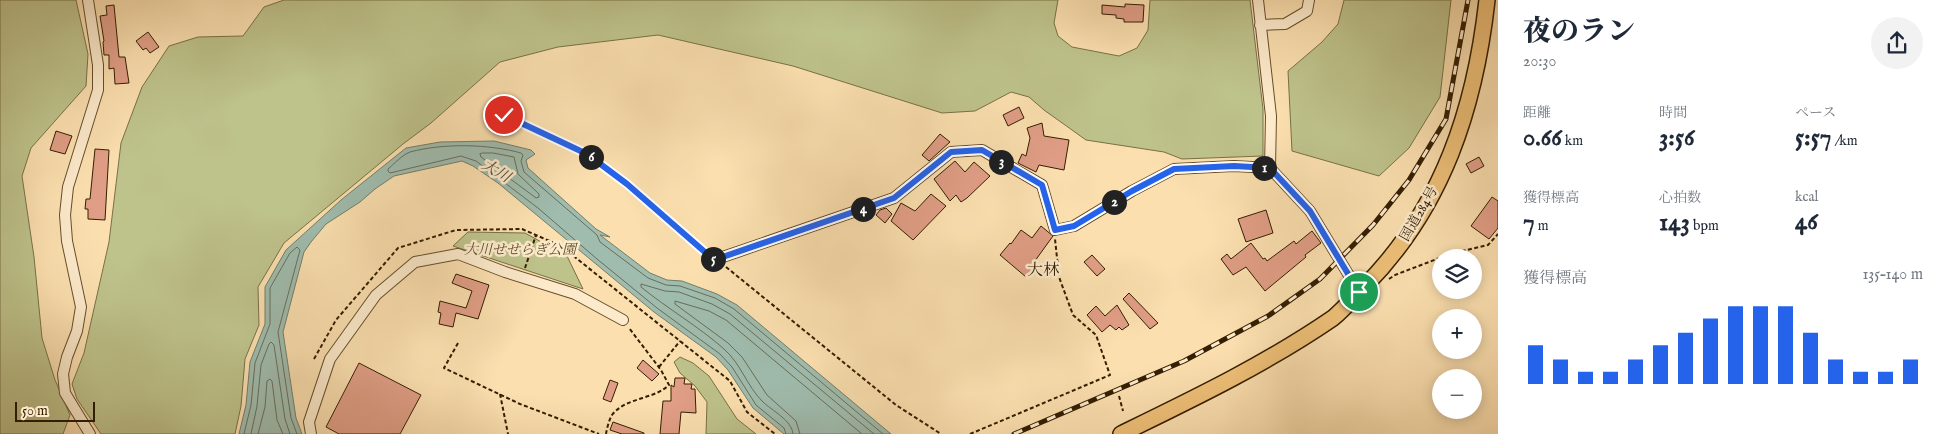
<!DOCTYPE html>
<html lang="ja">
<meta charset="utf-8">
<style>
:root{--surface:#fff;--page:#f2f2f3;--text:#1f2937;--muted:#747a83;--accent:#2563eb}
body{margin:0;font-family:"IM FELL English","Noto Serif JP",serif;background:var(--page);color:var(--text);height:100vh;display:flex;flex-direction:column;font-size:19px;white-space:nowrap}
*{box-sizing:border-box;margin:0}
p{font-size:16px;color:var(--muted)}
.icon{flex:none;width:28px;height:28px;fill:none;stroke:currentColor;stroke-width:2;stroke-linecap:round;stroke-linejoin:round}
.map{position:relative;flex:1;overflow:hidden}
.side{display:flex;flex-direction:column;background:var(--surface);width:450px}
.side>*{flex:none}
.buttons{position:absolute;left:1432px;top:249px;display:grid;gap:10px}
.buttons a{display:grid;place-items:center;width:50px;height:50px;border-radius:50%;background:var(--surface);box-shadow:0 2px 12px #0003;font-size:25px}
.scale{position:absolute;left:15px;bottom:12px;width:80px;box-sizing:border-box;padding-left:5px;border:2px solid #341e01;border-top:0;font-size:14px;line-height:18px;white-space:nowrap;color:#341e01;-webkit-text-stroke:4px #fceacb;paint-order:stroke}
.pin{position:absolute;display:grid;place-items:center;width:42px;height:42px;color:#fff;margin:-21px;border:2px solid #fff;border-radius:50%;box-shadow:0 1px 5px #0007}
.km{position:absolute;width:25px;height:25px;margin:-12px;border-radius:50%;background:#222;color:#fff;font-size:14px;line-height:25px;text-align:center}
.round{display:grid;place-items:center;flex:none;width:52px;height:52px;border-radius:26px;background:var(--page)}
.headline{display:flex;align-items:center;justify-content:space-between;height:85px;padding:0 25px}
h1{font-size:28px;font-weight:800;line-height:38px}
.figures{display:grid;grid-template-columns:repeat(3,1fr);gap:8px;height:85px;padding:5px 25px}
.figures div{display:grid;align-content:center}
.figures b{font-size:25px;font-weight:800}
.figures small{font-size:14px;font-weight:400}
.figures p{font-size:14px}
.chart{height:140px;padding:10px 25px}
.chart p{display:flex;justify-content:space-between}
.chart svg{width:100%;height:90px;margin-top:5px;stroke:var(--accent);stroke-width:6}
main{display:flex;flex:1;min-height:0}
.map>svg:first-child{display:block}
</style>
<main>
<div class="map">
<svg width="1498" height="434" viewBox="0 0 1498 434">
<rect width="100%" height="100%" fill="#fbdfaf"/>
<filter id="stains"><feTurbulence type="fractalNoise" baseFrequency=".004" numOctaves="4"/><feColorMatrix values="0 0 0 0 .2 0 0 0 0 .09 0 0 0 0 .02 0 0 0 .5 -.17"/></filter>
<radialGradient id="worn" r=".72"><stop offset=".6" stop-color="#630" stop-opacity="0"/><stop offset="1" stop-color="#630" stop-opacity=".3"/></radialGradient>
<path fill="#bec28b" stroke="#797046" d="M0 0H76L88 54 86 86 31 148 22 176 34 257 42 338 55 380 70 415 63 434H0Z
M284 0H1058L1054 23 1058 36 1072 47 1119 56 1137 48 1148 30 1150 0H1250L1263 109V156L1182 159 1164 152 1086 140 1044 110 1029 97 1011 92 975 111 942 113 793 66 658 35 558 47 500 62 431 123 403 144 284 243 258 287 259 325 245 359 241 406 235 434H101L77 399 72 384 84 353 109 242 121 143 142 87 169 46 198 37 243 36 264 7Z
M1344 0H1451L1440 97 1409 148 1379 176 1292 151 1288 71 1322 42 1338 24Z
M468 232 525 233 567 256 583 289 453 246Z
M680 357 693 363 709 376 737 419 756 434H706L707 402 695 386 680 373 674 362Z"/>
<path fill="#9fbcae" stroke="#747d69" d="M494 141 531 150 535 154 526 160 528 168 596 229 610 237 600 235 650 273 667 280 682 281 717 294 737 305 891 434H784L753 408 728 370 716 357 654 312 498 183 473 166 462 161 394 176 375 189 360 202 326 224 311 242 304 252 283 332 296 418 302 434H239L246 405 250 362 265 324V287L286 250 341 200 406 148 440 142Z"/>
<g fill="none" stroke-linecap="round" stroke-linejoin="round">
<path stroke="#6a6d58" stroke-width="1" d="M483 153H493L514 157 518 174 539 194V197L536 198 481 157 480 154Z
M244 434 251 405 255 363 270 324V288L290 253 297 247 300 250 278 332 291 418 297 434
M251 434 257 406 261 365 269 344 271 342 274 345 285 419 290 434
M258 434 265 407 267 381 270 379 272 381 277 420 283 434
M786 434 784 428 756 405 732 367 720 354 657 308 597 259 538 208 476 161 461 156 390 173 388 171V169C394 164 402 155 410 152 443 143 489 144 521 153L523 155 521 161 524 172 597 235 600 242 648 278 666 285 680 286 715 298 734 309 883 434
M793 434C792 420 772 411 762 401 747 386 741 364 724 349 698 326 668 309 641 287V284L665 291 679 292 712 304 730 314 874 434
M800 434 796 421 767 395 742 357 728 343 675 304V301L709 311 726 320 862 434"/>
</g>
<path fill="#e09e86" stroke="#341e01" d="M1125 4 1144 5 1143 22H1124V19L1116 18V15L1102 14V5L1125 7Z
M114 5 119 57H125L129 83 115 84 114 68 109 69V55H104L103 42 104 41 100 16 107 15 106 6Z
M148 32 159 47 150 53 146 48 143 50 136 41Z
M1019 107 1024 118 1008 126 1003 115Z
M1042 123 1044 136 1069 140 1064 170 1039 165 1036 172 1018 163 1022 154 1026 156 1030 138 1027 128Z
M56 131 72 136 65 154 50 150Z
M940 134 950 142 929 161 922 155Z
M95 149 109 150 105 220 88 219V209H85L86 199H90Z
M1479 157 1484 166 1471 173 1466 164Z
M955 161 965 172 974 162 990 176 967 198 961 202 956 195 950 201 934 179Z
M931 194 946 206 913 240 891 221 901 203 915 211Z
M1492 197 1498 201V228L1489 239 1471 226Z
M886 208 892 214 885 223 876 215 880 210Z
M1266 210 1273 233 1246 242 1238 219Z
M1041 226 1053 236 1032 265 1034 267 1026 277 1000 255 1010 243 1011 244 1021 230 1032 238Z
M1312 231 1321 243 1305 255 1306 257 1265 291 1246 267 1233 275 1221 259 1227 254 1231 259 1251 243 1263 259 1265 258 1267 261 1294 241 1296 244Z
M1092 255 1105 269 1097 276 1084 262Z
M456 274 489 285 478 319 456 313 453 327 439 324 441 313 438 312 440 301 466 308 472 291 452 283Z
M1129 293 1158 323 1150 329 1123 299Z
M1117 305 1129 325 1122 330 1119 327 1116 330 1110 325 1102 332 1087 315 1096 306 1105 316Z
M643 360 659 374 652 381 637 368Z
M359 363 421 395 400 434H339L326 427Z
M675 378H685L684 384H692L691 389H695L696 413 681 412 679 434H660L663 401H671V385L674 387Z
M610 380 618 383 611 402 603 399Z
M613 422 644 433V434H622L610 430Z"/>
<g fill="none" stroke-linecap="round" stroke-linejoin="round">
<defs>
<path id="minor" d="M88 0 98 65V90L68 187 65 215 67 241 81 307 77 331 67 357 63 374 65 393 90 434
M1258 0 1271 116 1270 168
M1260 25 1285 24 1307 11 1309 0
M714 260 894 198 951 152 982 150 1042 185 1055 230 1074 226 1132 191 1174 169 1234 166 1270 168 1310 211 1359 292
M311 434 309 422 330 359 376 295 415 262 458 254 505 272 575 294 623 320"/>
<path id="highway" d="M1121 434C1193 399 1266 364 1333 318 1344 309 1355 296 1365 286 1443 207 1475 108 1487 0"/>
</defs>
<use href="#minor" stroke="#664e2c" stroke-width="12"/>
<use href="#highway" stroke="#341e01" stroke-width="18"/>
<path stroke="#341e01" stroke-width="2" stroke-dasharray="4 2.5" stroke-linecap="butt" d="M504 115 587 153 627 184 706 254
M726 267 896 405 941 434
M525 268 536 235
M1389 279 1395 275 1450 254 1488 245 1498 234
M458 343 444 368 520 404 599 434
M314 359 336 320 398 248 456 230 522 229 561 246 730 381 747 412 775 434
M659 367 680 341
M500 394 508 434
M1119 396 1123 411
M606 434C607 428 609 420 612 415 626 397 653 400 669 385L661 370 629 328
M970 434 1110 375 1096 335 1073 315 1059 277 1055 239"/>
<use href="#minor" stroke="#fceacb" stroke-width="10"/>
<use href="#highway" stroke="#eec078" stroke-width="15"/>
<defs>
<path id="rail" d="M1014 434 1184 361 1268 316 1320 279 1373 225 1409 180 1446 119 1468 0"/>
</defs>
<use href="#rail" stroke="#341e01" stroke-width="5"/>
<use href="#rail" stroke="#fceacb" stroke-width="3" stroke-dasharray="9" stroke-linecap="butt"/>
</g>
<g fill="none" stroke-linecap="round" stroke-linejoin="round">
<defs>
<path id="route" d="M504 115 587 154 627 184 714 260 894 198 951 152 982 150 1042 185 1055 230 1074 226 1132 191 1174 169 1234 166 1270 168 1310 211 1359 292"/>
</defs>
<use href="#route" stroke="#fff" stroke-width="10"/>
<use href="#route" stroke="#2563eb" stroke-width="6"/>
</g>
<g text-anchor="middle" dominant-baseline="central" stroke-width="5" stroke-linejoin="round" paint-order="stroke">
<g font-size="14" fill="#341e01" stroke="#fceacb">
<text transform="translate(1419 214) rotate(-60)">国道284号</text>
</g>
<g font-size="14" font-style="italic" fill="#5d4f2a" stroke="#fceacb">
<text x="520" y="250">大川せせらぎ公園</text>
</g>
<g font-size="15" font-style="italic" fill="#544d35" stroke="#fceacb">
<text transform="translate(496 171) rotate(31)">大川</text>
</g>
<g font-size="16" fill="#341e01" stroke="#fceacb">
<text x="1043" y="271">大林</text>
</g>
</g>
<rect width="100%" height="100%" filter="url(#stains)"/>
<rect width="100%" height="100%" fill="url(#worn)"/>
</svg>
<div class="buttons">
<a><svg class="icon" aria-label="layers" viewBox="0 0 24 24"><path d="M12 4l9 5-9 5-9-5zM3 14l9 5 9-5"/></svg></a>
<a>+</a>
<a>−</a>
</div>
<div class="scale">50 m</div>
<div class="pin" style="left:1359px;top:292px;background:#1e9e55"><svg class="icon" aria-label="arrive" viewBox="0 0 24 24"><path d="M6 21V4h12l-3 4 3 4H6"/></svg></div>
<div class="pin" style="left:504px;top:115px;background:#d93025"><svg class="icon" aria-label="check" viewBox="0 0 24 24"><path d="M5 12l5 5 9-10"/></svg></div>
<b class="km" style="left:1264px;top:168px">1</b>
<b class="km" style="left:1114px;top:202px">2</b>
<b class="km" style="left:1001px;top:162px">3</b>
<b class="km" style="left:863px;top:209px">4</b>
<b class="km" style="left:713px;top:259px">5</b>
<b class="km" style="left:591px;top:157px">6</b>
</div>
<section class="side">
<div class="headline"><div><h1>夜のラン</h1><p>20:30</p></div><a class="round"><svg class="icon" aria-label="share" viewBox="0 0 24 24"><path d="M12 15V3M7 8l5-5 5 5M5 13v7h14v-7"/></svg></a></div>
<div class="figures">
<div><p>距離</p><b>0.66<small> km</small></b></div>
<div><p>時間</p><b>3:56</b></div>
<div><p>ペース</p><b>5:57<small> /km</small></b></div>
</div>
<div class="figures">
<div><p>獲得標高</p><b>7<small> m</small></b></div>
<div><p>心拍数</p><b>143<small> bpm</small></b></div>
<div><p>kcal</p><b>46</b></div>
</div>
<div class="chart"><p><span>獲得標高</span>135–140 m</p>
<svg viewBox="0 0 160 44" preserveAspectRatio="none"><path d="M5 44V25M15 44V32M25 44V38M35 44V38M45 44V32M55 44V25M65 44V19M75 44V12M85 44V6M95 44V6M105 44V6M115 44V19M125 44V32M135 44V38M145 44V38M155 44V32"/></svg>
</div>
</section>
</main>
